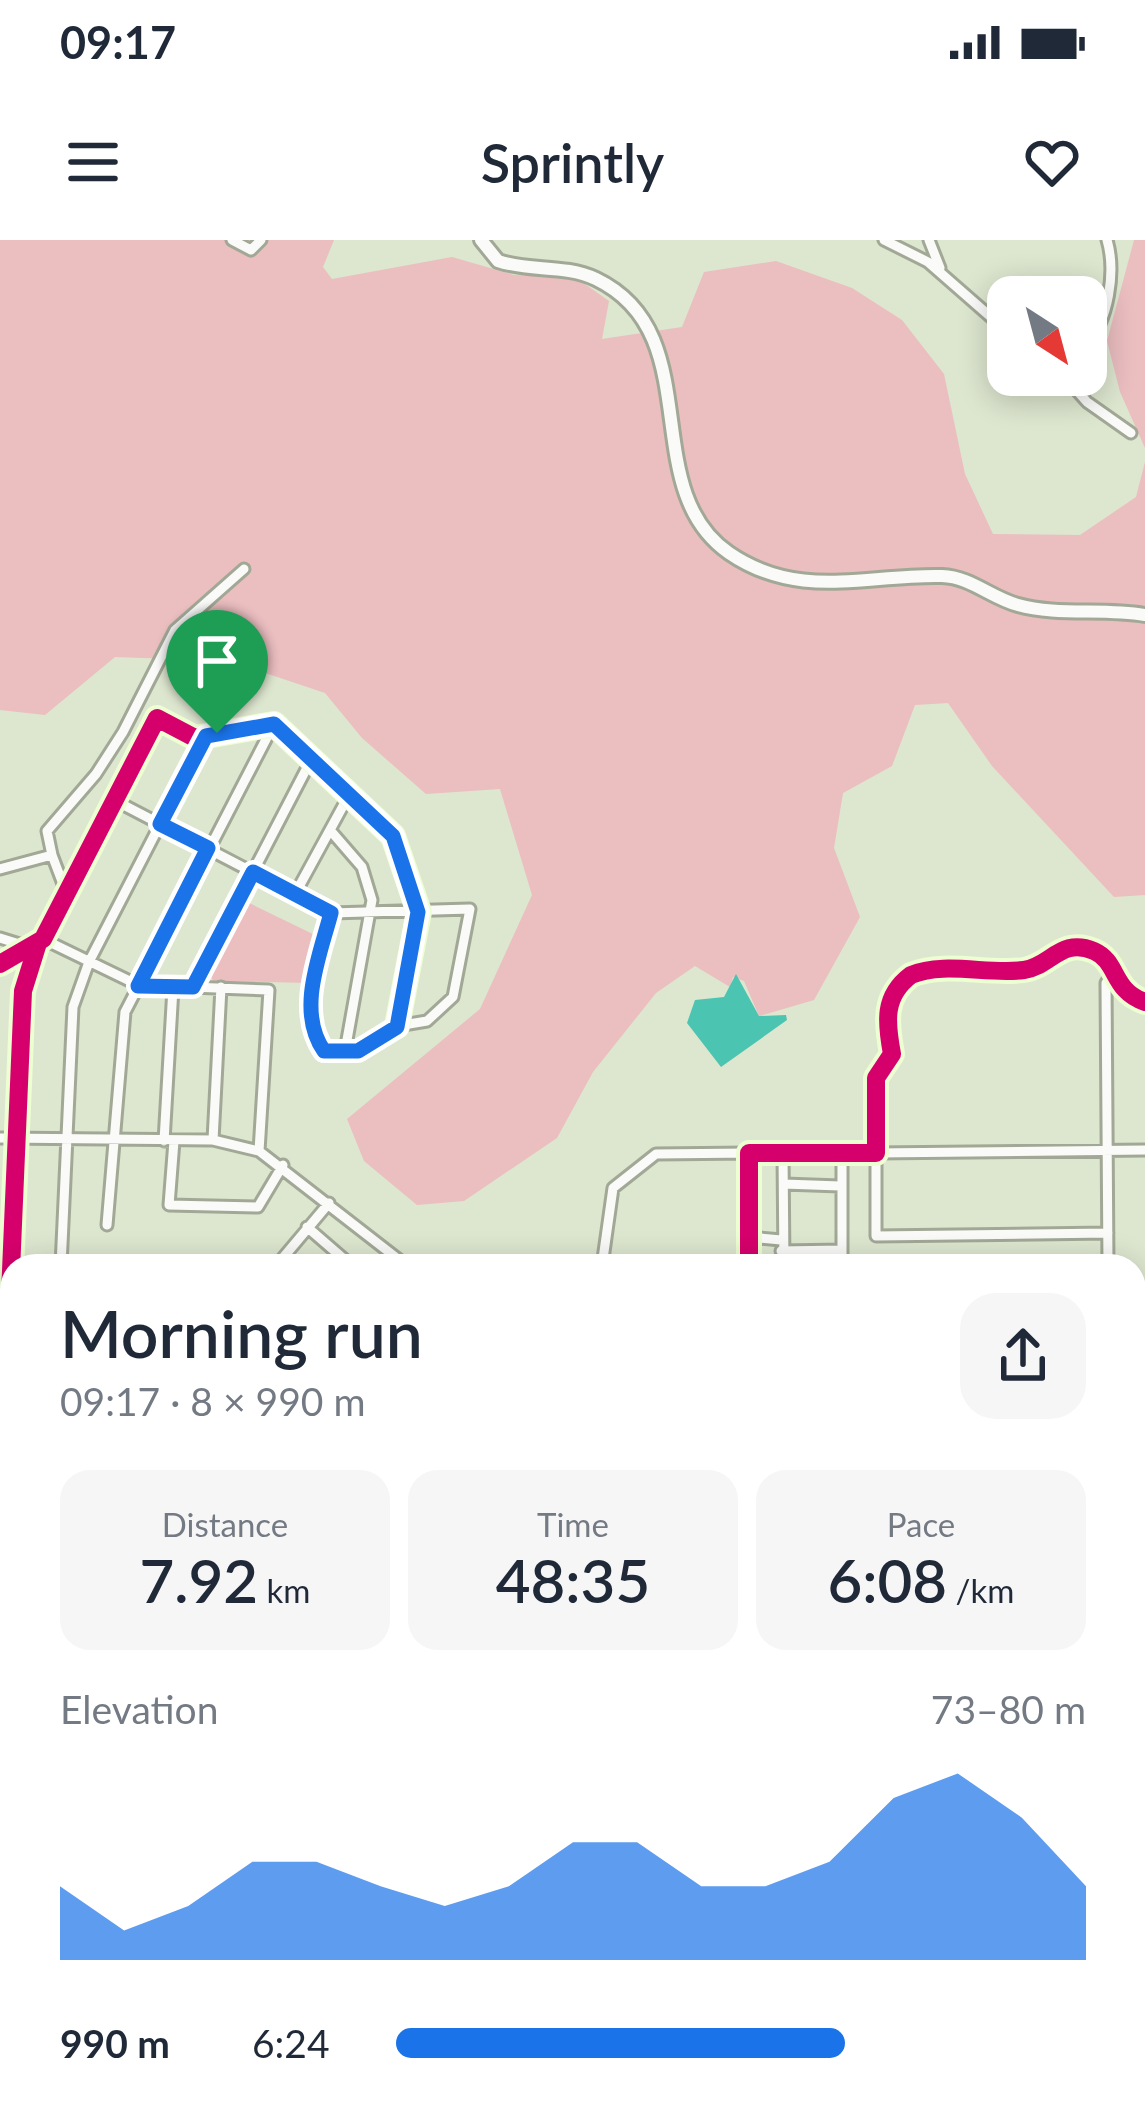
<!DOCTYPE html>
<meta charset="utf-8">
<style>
:root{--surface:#fff;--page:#f6f6f7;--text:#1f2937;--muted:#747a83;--accent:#1a73e8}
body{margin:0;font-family:Lato,sans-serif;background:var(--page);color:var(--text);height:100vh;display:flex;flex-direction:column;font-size:45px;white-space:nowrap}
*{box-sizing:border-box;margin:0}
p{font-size:39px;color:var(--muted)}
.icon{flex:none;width:66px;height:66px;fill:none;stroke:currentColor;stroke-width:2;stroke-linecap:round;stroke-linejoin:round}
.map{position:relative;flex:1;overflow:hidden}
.details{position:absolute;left:0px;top:1014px;width:1146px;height:861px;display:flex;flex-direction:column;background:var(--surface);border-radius:36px 36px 0 0;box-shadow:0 6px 30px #0003}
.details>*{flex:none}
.needle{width:78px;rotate:144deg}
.fabs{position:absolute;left:987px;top:36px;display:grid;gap:24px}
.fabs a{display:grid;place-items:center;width:120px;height:120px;border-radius:24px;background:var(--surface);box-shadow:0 6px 30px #0003;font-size:60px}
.pin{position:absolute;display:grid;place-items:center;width:102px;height:102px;color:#fff;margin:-123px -51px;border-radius:50% 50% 50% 0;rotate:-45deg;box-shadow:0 0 12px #0007}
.pin .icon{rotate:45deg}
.round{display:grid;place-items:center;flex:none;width:126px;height:126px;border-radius:36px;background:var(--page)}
.summary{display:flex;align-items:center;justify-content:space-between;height:204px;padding:0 60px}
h1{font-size:66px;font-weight:600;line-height:90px}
.stats{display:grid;grid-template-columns:repeat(3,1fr);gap:18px;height:204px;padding:12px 60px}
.stats div{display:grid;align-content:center;border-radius:30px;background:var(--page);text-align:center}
.stats b{font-size:60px;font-weight:600}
.stats small{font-size:33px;font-weight:400}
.stats p{font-size:33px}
.chart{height:336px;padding:24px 60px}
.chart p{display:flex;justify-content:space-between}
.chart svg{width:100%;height:216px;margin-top:12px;fill:var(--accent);opacity:.7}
ul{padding:0 60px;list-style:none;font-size:39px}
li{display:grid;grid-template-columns:192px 144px 1fr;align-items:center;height:90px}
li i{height:30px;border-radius:15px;background:var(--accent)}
.status{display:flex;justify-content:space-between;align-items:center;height:84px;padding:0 60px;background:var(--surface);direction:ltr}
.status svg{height:33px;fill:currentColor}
header{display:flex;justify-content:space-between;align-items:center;height:156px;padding:0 60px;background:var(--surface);font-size:54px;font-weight:600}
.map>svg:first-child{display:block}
</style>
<div class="status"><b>09:17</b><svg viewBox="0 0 49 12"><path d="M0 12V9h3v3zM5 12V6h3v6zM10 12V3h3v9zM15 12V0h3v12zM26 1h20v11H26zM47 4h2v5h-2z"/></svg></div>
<header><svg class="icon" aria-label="menu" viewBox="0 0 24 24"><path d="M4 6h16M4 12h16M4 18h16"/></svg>Sprintly<svg class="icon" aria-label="heart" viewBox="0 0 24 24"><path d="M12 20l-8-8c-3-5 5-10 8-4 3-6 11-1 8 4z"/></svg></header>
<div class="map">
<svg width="1145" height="1874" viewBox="0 0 1145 1874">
<rect width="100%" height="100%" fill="#dde6cf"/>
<path fill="#ebbec0" d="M0 0H334L323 27 332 39 452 17 514 35 575 37 609 61 602 99 682 87 704 32 776 21 852 48 902 80 944 134 965 234 993 294 1080 295 1136 257 1145 222V655L1114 657 992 526 948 463 915 465 892 526 843 553 834 608 860 677 814 760 759 776 744 741 733 737 730 747 695 726 656 753 593 832 557 898 464 961 417 965 364 921 347 879 480 769 532 655 500 549 426 554 362 498 325 453 229 421 115 417 45 475 0 470Z
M1134 0H1145V208L1120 152 1107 101Z
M245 661 321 698 311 743 213 741 209 730Z"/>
<path fill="#4bc4b2" d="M736 734 759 776 786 775 787 780 721 827 687 783 695 760 724 757Z
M484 1863H620L613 1874H462Z"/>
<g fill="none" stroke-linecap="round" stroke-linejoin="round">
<path stroke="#4bc4b2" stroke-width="3" d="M1134 1536 1145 1528
M665 1874 670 1863"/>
<defs>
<path id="minor" d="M232 0 251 10 261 0
M884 0 928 22 1008 92
M929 0 940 28
M1086 105C1109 81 1116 31 1107 0
M1063 135 1087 162 1131 193
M114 560 331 673 470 669 453 757 427 781 397 786 358 811H324L311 761 331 673
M330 590 362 627 372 660 345 811
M52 615 47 591 96 534 123 492 175 390 244 329
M0 629 52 615 66 652
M295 654 349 555
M0 698 29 707
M43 699 138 745 269 750 259 911
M0 724 43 699 157 478 195 498 274 484 393 596 419 672 397 786
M193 747 311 520
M0 898 213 900 259 911 407 1026
M213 900 221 747
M164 901 173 748
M174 901 169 965 258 967 283 925
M783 913 784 1026
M784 944 840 946
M107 985 125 772 274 484
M307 987 352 1026
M1108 993 876 996V913L1145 910
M750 997 781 1000
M781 1011 842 1010
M61 1026 73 767 89 722 205 497
M172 1026H212
M276 1026 329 963
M602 1026 613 948 656 914 749 913
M749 1026V913H876V838L892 814C886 782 883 756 911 735 944 721 989 735 1024 730 1051 726 1061 697 1094 711 1119 722 1111 750 1145 762
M842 1026V913
M1108 1026 1106 743 1112 734
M1134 1096 1145 1097
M1134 1196 1145 1175
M0 1287 23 751 38 703
M0 1361 12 1351
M0 1370 12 1369
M1134 1392 1145 1396
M1134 1634 1145 1647
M0 1677 12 1682
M0 1820 12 1814
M974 1863 983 1874
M69 1874 119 1863
M651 1874 655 1863
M689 1874 701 1863"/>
<path id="major" d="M481 0 498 21C530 32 564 24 596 39 710 94 635 248 729 313 799 361 866 334 942 336 971 337 991 358 1018 365 1056 376 1104 368 1145 375"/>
</defs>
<use href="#minor" stroke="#a2a896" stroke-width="15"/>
<use href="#major" stroke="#a2a896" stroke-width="18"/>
<use href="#minor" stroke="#fafbf8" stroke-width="9"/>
<use href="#major" stroke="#fafbf8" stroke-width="12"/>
<defs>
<path id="cycleway" d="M0 724 43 699 157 478 195 498 274 484 393 596 419 672 397 786
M749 1026V913H876V838L892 814C886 782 883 756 911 735 944 721 989 735 1024 730 1051 726 1061 697 1094 711 1119 722 1111 750 1145 762
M0 1287 23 751 38 703"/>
</defs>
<use href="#cycleway" stroke="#edfed2" stroke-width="26"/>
<use href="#cycleway" stroke="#d6006c" stroke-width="18"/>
</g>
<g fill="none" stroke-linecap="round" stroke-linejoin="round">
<defs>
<path id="route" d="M274 484 393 596 418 672 397 787 358 811H324C296 771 320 715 331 673L253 632 193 747 138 746 208 608 160 584 206 496Z"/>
</defs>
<use href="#route" stroke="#fff" stroke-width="24"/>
<use href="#route" stroke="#1a73e8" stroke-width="15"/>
</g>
</svg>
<div class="fabs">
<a><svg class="needle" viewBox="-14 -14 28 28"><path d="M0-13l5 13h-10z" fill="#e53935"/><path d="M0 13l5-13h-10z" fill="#747a83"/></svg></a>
</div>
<div class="pin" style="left:217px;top:493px;background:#1e9e55"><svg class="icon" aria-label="arrive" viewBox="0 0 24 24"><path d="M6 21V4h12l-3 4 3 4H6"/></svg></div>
<section class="details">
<div class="summary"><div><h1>Morning run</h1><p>09:17 · 8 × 990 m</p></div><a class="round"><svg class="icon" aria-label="share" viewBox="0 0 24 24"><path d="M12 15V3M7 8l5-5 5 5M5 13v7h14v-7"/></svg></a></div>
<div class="stats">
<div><p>Distance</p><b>7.92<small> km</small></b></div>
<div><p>Time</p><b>48:35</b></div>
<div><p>Pace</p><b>6:08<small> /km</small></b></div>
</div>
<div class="chart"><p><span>Elevation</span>73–80 m</p>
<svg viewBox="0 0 160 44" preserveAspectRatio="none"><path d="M0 44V29L10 38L20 33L30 24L40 24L50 29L60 33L70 29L80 20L90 20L100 29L110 29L120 24L130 11L140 6L150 15L160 29V44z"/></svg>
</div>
<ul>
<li><b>990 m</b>6:24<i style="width:65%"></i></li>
</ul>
</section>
</div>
